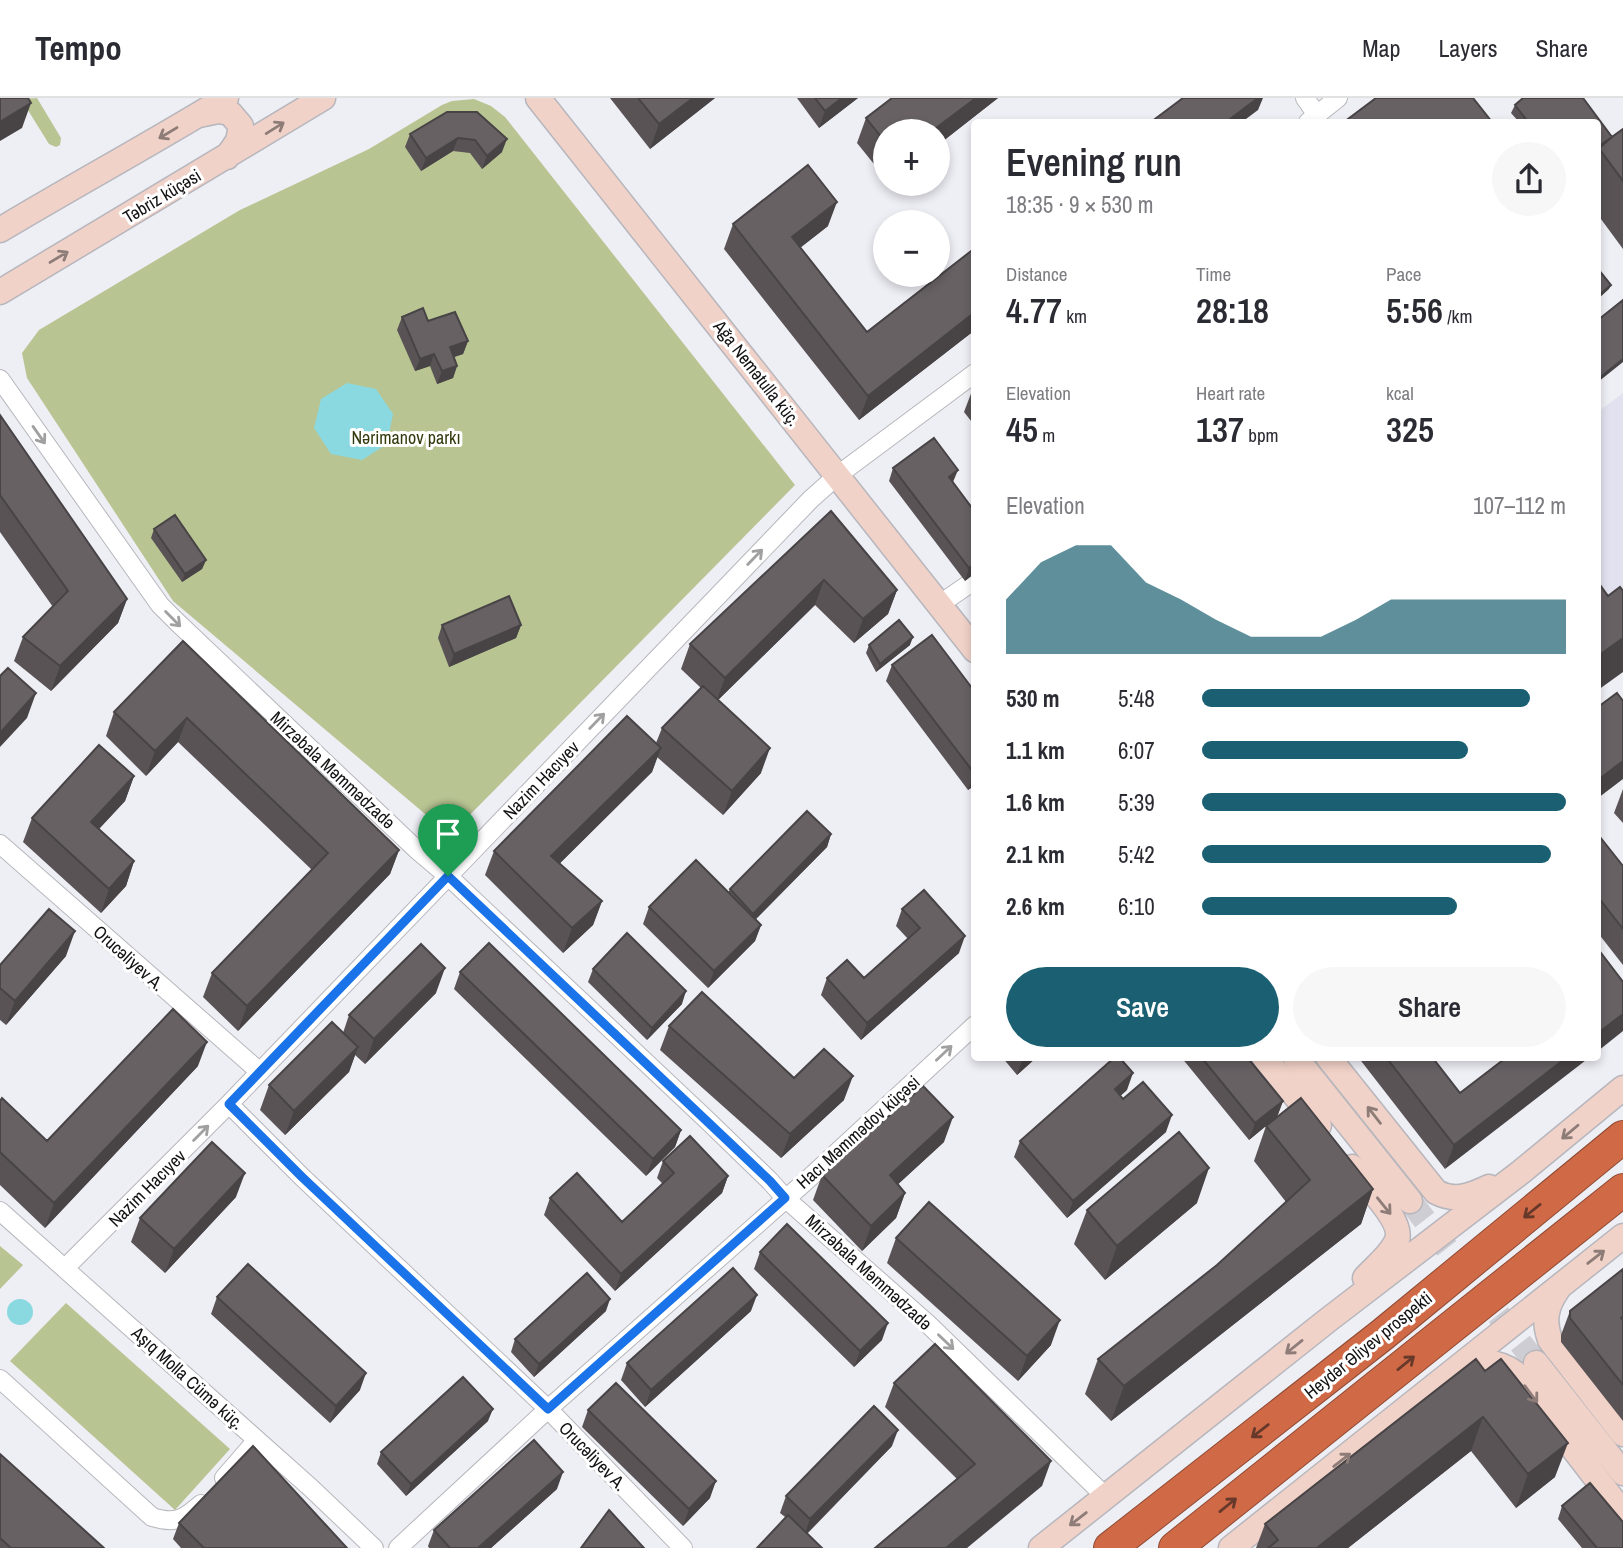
<!DOCTYPE html>
<meta charset="utf-8">
<style>
:root{--surface:#fff;--page:#f7f7f7;--text:#2b2b33;--muted:#7c7c81;--line:#e1e1e2;--accent:#1b6072}
body{margin:0;font-family:"Archivo Narrow",sans-serif;background:var(--page);color:var(--text);height:100vh;display:flex;flex-direction:column;font-size:26px;white-space:nowrap}
*{box-sizing:border-box;margin:0}
p{font-size:23px;color:var(--muted)}
.icon{flex:none;width:38px;height:38px;fill:none;stroke:currentColor;stroke-width:2;stroke-linecap:round;stroke-linejoin:round}
.map{position:relative;flex:1;overflow:hidden}
.side{position:absolute;left:971px;top:21px;width:630px;height:942px;display:flex;flex-direction:column;background:var(--surface);border-radius:7px;box-shadow:0 4px 10px #0003}
.side>*{flex:none}
.controls{position:absolute;left:873px;top:21px;display:grid;gap:14px}
.controls a{display:grid;place-items:center;width:77px;height:77px;border-radius:50%;background:var(--surface);box-shadow:0 4px 10px #0003;font-size:35px}
.pin{position:absolute;display:grid;place-items:center;width:60px;height:60px;color:#fff;margin:-72px -30px;border-radius:50% 50% 50% 0;rotate:-45deg;box-shadow:0 0 7px #0007}
.pin .icon{rotate:45deg}
.round{display:grid;place-items:center;flex:none;width:74px;height:74px;border-radius:37px;background:var(--page)}
.head{display:flex;align-items:center;justify-content:space-between;height:119px;padding:0 35px}
h1{font-size:38px;font-weight:600;line-height:52px}
.metrics{display:grid;grid-template-columns:repeat(3,1fr);gap:10px;height:119px;padding:7px 35px}
.metrics div{display:grid;align-content:center}
.metrics b{font-size:35px;font-weight:600}
.metrics small{font-size:19px;font-weight:400}
.metrics p{font-size:19px}
.chart{height:196px;padding:14px 35px}
.chart p{display:flex;justify-content:space-between}
.chart svg{width:100%;height:126px;margin-top:7px;fill:var(--accent);opacity:.7}
.button{display:flex;gap:14px;margin-top:auto;padding:14px 35px}
.button a{flex:1;height:80px;border-radius:42px;background:var(--accent);color:#fff;font-size:28px;font-weight:600;line-height:80px;text-align:center}
.button a+a{background:var(--page);color:var(--text)}
ul{padding:0 35px;list-style:none;font-size:23px}
li{display:grid;grid-template-columns:112px 84px 1fr;align-items:center;height:52px}
li i{height:18px;border-radius:9px;background:var(--accent)}
header{display:flex;align-items:center;gap:42px;box-sizing:border-box;height:98px;padding:0 35px;background:var(--surface);border-bottom:2px solid var(--line)}
header strong{font-size:33px}
nav{display:flex;gap:38px;margin-inline-start:auto;font-size:24px}
.map>svg:first-child{display:block}
</style>
<header>
<strong>Tempo</strong>
<nav><a>Map</a><a>Layers</a><a>Share</a></nav>
</header>
<div class="map">
<svg width="1623" height="1450" viewBox="0 0 1623 1450">
<rect width="100%" height="100%" fill="#eeeef5"/>
<path fill="#e2e1ef" d="M1623 295V538L1598 503V314Z"/>
<path fill="#b8c492" d="M37 0 61 40 60 47 56 49 49 46 21 1Z
M474 1 491 8 505 19 795 387 450 737 173 503 27 280 22 255 39 232 240 112 369 51 442 7 452 3Z
M0 1148 23 1167 0 1191Z
M66 1205 230 1351 175 1412 10 1263Z"/>
<path fill="#8ad9e1" d="M347 285 376 291 393 316 387 346 362 362 331 356 314 330 321 301Z
M7 1214a13 13 0 1 1 26 0a13 13 0 1 1-26 0Z"/>
<g fill="none" stroke-linecap="round" stroke-linejoin="round">
<path stroke="#cdcdd3" stroke-width="24" stroke-dasharray="24 12" stroke-linecap="butt" d="M1410 1103 1536 1265"/>
<defs>
<path id="street" d="M1305 0 1317 17
M1308 24 1338 0
M0 281 160 507 177 524 416 751 448 778 707 1022 770 1083 785 1100 928 1226 1106 1399
M940 506 975 482
M0 746 260 974
M229 1006 302 1079 548 1311 683 1450
M0 1113 311 1390 374 1450
M66 1169 229 1006 811 401 838 377 975 275
M0 1281 152 1419C175 1426 183 1422 201 1406
M224 1380 256 1343
M398 1450 548 1311 806 1083 975 927"/>
<path id="secondary" d="M538 0 975 552
M199 17 218 13 230 15 241 28 238 43 227 59
M0 132C75 87 151 46 226 0
M0 194 323 0
M1264 959 1319 1027
M1295 959 1410 1103
M1328 959 1436 1094C1455 1104 1470 1098 1489 1089
M1352 1069C1364 1084 1404 1123 1397 1142 1392 1156 1375 1169 1365 1180
M1558 1191C1546 1208 1543 1222 1550 1242L1623 1336
M1536 1265 1623 1375
M1460 1271C1482 1264 1497 1261 1515 1275L1623 1415
M1041 1450 1328 1222 1521 1074 1623 990
M1231 1450 1623 1138"/>
<path id="highway" d="M1110 1450 1382 1237 1623 1039
M1175 1450 1623 1092"/>
</defs>
<use href="#street" stroke="#b6b6bc" stroke-width="20"/>
<use href="#secondary" stroke="#b6b6bc" stroke-width="27"/>
<use href="#highway" stroke="#8e4b34" stroke-width="34"/>
<use href="#street" stroke="#fff" stroke-width="18"/>
<use href="#secondary" stroke="#f1d2c8" stroke-width="24"/>
<use href="#highway" stroke="#d06946" stroke-width="32"/>
</g>
<path fill="#595356" d="M610 0H715L650 51Z
M797 0H858L819 30Z
M892 0H998L938 47 886 33V81L857 45 866 20Z
M1523 0H1583L1612 39 1623 31V151L1598 117V24H1519L1511 15 1515 7Z
M447 14 502 54 482 71 470 55 453 53 421 73 405 49 410 36Z
M733 126 828 128 800 150 867 234 975 150V232L859 322 724 151Z
M402 219 428 223 468 243 463 256 454 259 457 268 453 280 437 286 430 268 415 273 397 232Z
M975 285V328L964 314Z
M0 317 127 501 118 525 51 593 14 563 23 539 53 509 0 434Z
M893 370 953 385 975 414V475L965 483 889 383Z
M831 413 897 492 888 516 854 545 815 507 718 602 761 675 723 717 657 659 652 674 559 766 602 803 593 827 563 855 485 777 494 753 656 645 662 630 701 590 681 571 690 546Z
M154 431 206 462 202 471 182 484 151 440Z
M442 527H521L516 540 449 569 438 540Z
M183 543 399 752 390 776 238 933 203 899 212 875 312 772 178 644 146 678 106 638 114 614Z
M869 547H910L876 574 866 555Z
M892 567 975 594V687L968 692 886 583Z
M134 678 125 703 99 731 134 763 126 788 101 815 23 744 32 720Z
M1623 691V725L1614 715Z
M831 736 827 749 756 821 761 827 755 843 708 890 643 826 649 809 728 795 730 791Z
M1598 741 1623 768V867L1598 835Z
M902 811 959 855 861 942 821 897 827 880H864L908 841 896 828Z
M66 858 6 927 0 922V867Z
M593 871 682 906 647 942 588 884Z
M460 874 681 1032 675 1049 646 1078 454 891Z
M436 895 365 966 355 957 349 974 285 1037 260 1012 269 987 343 935 349 917Z
M669 928 794 980 844 1002 781 1060 660 952Z
M1002 959H1037L1017 977Z
M1181 959H1247L1283 1003 1277 1019 1249 1042Z
M1358 959H1432L1460 995 1507 959 1445 1071Z
M198 968 45 1130 0 1087V1003L47 1043Z
M1127 992 1120 998 1123 1001 1166 1034 1067 1120 1014 1059 1020 1043Z
M1266 1028 1373 1091 1361 1126 1111 1323 1085 1296 1098 1261 1217 1167 1286 1104 1254 1063Z
M944 1044 898 1086 905 1095 896 1120 862 1153 813 1102 822 1077Z
M663 1063 728 1078 722 1095 615 1193 544 1117 550 1100 622 1124 663 1086 657 1080Z
M236 1099 165 1175 131 1144 140 1120Z
M1197 1105 1105 1182 1074 1146 1087 1112Z
M896 1140 1051 1247 1018 1283 887 1165Z
M760 1154 882 1242 854 1269 754 1171Z
M1623 1171V1323L1561 1244V1237L1570 1213Z
M217 1199 360 1292 330 1325 211 1216Z
M606 1213 534 1279 511 1254 515 1241Z
M751 1213 645 1309 621 1282 627 1265Z
M1476 1261 1555 1379 1516 1410 1471 1353 1348 1450H1256L1265 1426Z
M894 1285 1042 1388 957 1381 885 1309Z
M588 1312 710 1400 683 1428 582 1329Z
M488 1323 406 1398 377 1366 381 1354Z
M892 1348 807 1436 780 1415 786 1398Z
M0 1356 104 1450H0Z
M557 1391 491 1450H429L428 1448 434 1432Z
M1562 1408 1623 1450H1582L1558 1421Z
M179 1425 347 1450H181L173 1441Z"/>
<path fill="#484446" d="M693 0H715L650 51 659 26Z
M842 0H858L819 30 825 13Z
M976 0H998L938 47V33H932Z
M1258 0H1263L1258 12 1242 24H1226Z
M31 5 22 30 0 43V24Z
M458 40 453 53 421 73 426 60Z
M507 41 502 54 482 71 487 58Z
M837 104 828 128 783 163 792 139Z
M1611 187 1609 191 1598 201V198Z
M975 214V232L859 322 868 298Z
M468 243 463 256 445 262 450 249Z
M434 256 430 268 415 273 420 261Z
M1623 261V264L1598 284V281Z
M457 268 453 280 437 286 442 273Z
M958 372 953 384 944 392 949 379Z
M206 462 202 471 182 484 185 476Z
M975 466V475L965 483 969 470Z
M824 482 815 507 716 604 725 580Z
M897 492 888 516 854 545 863 521Z
M127 501 118 525 51 593 60 568Z
M521 527 516 540 449 569 454 556Z
M913 539 910 547 876 574 880 566Z
M1623 540V574L1598 592V558Z
M36 595 27 620 0 649V635Z
M187 620 178 644 146 678 155 653Z
M661 650 652 674 542 783 551 758Z
M770 650 761 675 723 717 732 693Z
M1623 663V681L1598 700V682Z
M974 675H975V687L968 692Z
M134 678 125 703 83 748 91 724Z
M831 736 827 749 748 829 753 816Z
M399 752 390 776 238 933 247 908Z
M134 763 126 788 101 815 109 791Z
M602 803 593 827 563 855 572 830Z
M761 827 755 843 708 890 714 873Z
M75 833 66 858 6 927 15 903Z
M965 838 959 855 861 942 867 925Z
M445 870 436 895 365 966 374 941Z
M686 893 682 906 647 942 652 930Z
M1623 916V933L1598 953V935Z
M207 944 198 968 45 1130 54 1105Z
M358 949 349 974 285 1037 294 1013Z
M1023 959H1037L1017 977Z
M1567 959H1590L1445 1071 1454 1047Z
M1133 975 1127 992 1109 1008 1115 991Z
M853 978 844 1002 781 1060 790 1036Z
M1283 1003 1277 1019 1249 1042 1255 1025Z
M1172 1017 1166 1034 1067 1120 1073 1103Z
M953 1019 944 1044 881 1102 890 1077Z
M681 1032 675 1049 646 1078 653 1061Z
M1209 1070 1197 1105 1105 1182 1117 1148Z
M245 1075 236 1099 165 1175 174 1151Z
M728 1078 722 1095 615 1193 621 1176Z
M1373 1091 1361 1126 1111 1323 1124 1288Z
M905 1095 896 1120 862 1153 871 1128Z
M757 1197 751 1213 645 1309 651 1292Z
M610 1201 606 1213 534 1279 539 1266Z
M1060 1222 1051 1247 1018 1283 1027 1258Z
M888 1225 882 1242 854 1269 860 1253Z
M366 1275 360 1292 330 1325 336 1308Z
M493 1311 488 1323 406 1398 411 1386Z
M1483 1319 1471 1353 1348 1450H1317Z
M898 1332 892 1348 804 1438 810 1421Z
M1568 1345 1555 1379 1516 1410 1528 1376Z
M1051 1363 1042 1388 967 1450H946Z
M563 1374 557 1391 491 1450H478Z
M716 1383 710 1400 683 1428 689 1411Z"/>
<path fill="#676164" stroke="#484446" stroke-width="2" d="M0 0H28L31 5 0 24Z
M638 0H693L659 26Z
M815 0H842L825 13Z
M892 0H976L932 33H886V45L866 20Z
M1183 0H1258L1226 24H1151Z
M1376 0H1473L1492 24H1344Z
M1523 0H1583L1612 39 1598 51V24H1528L1515 7Z
M447 14H477L507 41 487 58 475 42 458 40 426 60 410 36Z
M1623 31V83L1598 49Z
M808 67 837 104 792 139 867 234 975 150V214L868 298 733 126Z
M1598 171 1611 187 1598 198Z
M1623 202V261L1598 281V222Z
M423 210 428 223 455 214 468 243 450 249 457 268 442 273 434 256 420 261 402 219Z
M0 317 127 501 60 568 23 539 68 493 0 397Z
M934 340 958 372 949 379 975 414V466L969 470 893 370Z
M831 413 897 492 863 521 824 482 725 580 690 546Z
M175 417 206 462 185 476 154 431Z
M1598 484 1608 498 1620 489 1623 493V540L1598 558Z
M509 498 521 527 454 556 442 527Z
M899 522 913 539 880 566 869 547Z
M932 537 975 594V675H974L892 567Z
M183 543 399 752 247 908 212 875 328 755 187 620 155 653 114 614Z
M8 570 36 595 0 635V578Z
M703 588 770 650 732 693 662 630Z
M1617 595 1623 603V663L1598 682V609Z
M627 618 661 650 551 758 602 803 572 830 494 753Z
M99 647 134 678 91 724 134 763 109 791 32 720Z
M807 713 831 736 753 816 730 791Z
M1600 739 1623 768V831L1598 799V741Z
M696 762 761 827 714 873 649 809Z
M924 792 965 838 867 925 827 880 847 862 864 880 920 830 902 811Z
M49 811 75 833 15 903 0 890V867Z
M627 835 686 893 652 930 593 871Z
M489 845 681 1032 653 1061 460 874Z
M421 846 445 870 374 941 349 917Z
M1598 851 1623 884V916L1598 935Z
M702 894 794 980 824 951 853 978 790 1036 669 928Z
M173 911 207 944 54 1105 0 1054V1003L2 1000 47 1043Z
M332 924 358 949 294 1013 269 987Z
M1115 959H1119L1133 975 1115 991 1123 1001 1143 984 1172 1017 1073 1103 1020 1043Z
M1201 959H1247L1283 1003 1255 1025Z
M1386 959H1432L1460 995 1507 959H1567L1454 1047Z
M923 988 953 1019 890 1077 905 1095 871 1128 822 1077Z
M1301 1000 1373 1091 1124 1288 1098 1261 1217 1167 1310 1082 1266 1028Z
M1179 1034 1209 1070 1117 1148 1087 1112Z
M690 1038 728 1078 621 1176 550 1100 577 1075 622 1124 674 1075 663 1063Z
M212 1044 245 1075 174 1151 140 1120Z
M929 1104 1060 1222 1027 1258 896 1140Z
M787 1126 888 1225 860 1253 760 1154Z
M248 1166 366 1275 336 1308 217 1199Z
M733 1170 757 1197 651 1292 627 1265Z
M1623 1171V1218L1621 1220 1623 1222V1287L1570 1220V1213Z
M587 1175 610 1201 539 1266 515 1241Z
M935 1246 1051 1363 946 1450H875L975 1366 894 1285Z
M1476 1261 1485 1273 1501 1261 1568 1345 1528 1376 1483 1319 1318 1449 1319 1450H1268L1278 1442 1265 1426Z
M463 1279 493 1311 411 1386 381 1354Z
M616 1285 716 1383 689 1411 588 1312Z
M874 1308 898 1332 810 1421 786 1398Z
M534 1342 563 1374 478 1450H450L434 1432Z
M253 1348 347 1450H204L179 1425Z
M0 1356 104 1450H11L0 1440Z
M1590 1385 1623 1424V1450H1597L1562 1408Z
M609 1412 644 1450H581Z
M788 1417 822 1450H757Z"/>
<defs><path id="oneway-shaft" d="M-6 0H5M1.5-3L5.5 0L1.5 3" fill="none" stroke-width="1.6" stroke-linecap="round" stroke-linejoin="round" transform="scale(1.75)"/></defs>
<g stroke="#8d7c77">
<use href="#oneway-shaft" transform="translate(275 30) rotate(-32)"/>
<use href="#oneway-shaft" transform="translate(168 35) rotate(149)"/>
<use href="#oneway-shaft" transform="translate(59 159) rotate(-31)"/>
<use href="#oneway-shaft" transform="translate(1374 1017) rotate(-128)"/>
<use href="#oneway-shaft" transform="translate(1570 1034) rotate(140)"/>
<use href="#oneway-shaft" transform="translate(1384 1108) rotate(51)"/>
<use href="#oneway-shaft" transform="translate(1596 1159) rotate(-38)"/>
<use href="#oneway-shaft" transform="translate(1294 1249) rotate(141)"/>
<use href="#oneway-shaft" transform="translate(1531 1296) rotate(53)"/>
<use href="#oneway-shaft" transform="translate(1342 1362) rotate(-38)"/>
<use href="#oneway-shaft" transform="translate(1078 1421) rotate(142)"/>
</g>
<g stroke="#a0a0a1">
<use href="#oneway-shaft" transform="translate(39 337) rotate(55)"/>
<use href="#oneway-shaft" transform="translate(755 459) rotate(-46)"/>
<use href="#oneway-shaft" transform="translate(173 521) rotate(45)"/>
<use href="#oneway-shaft" transform="translate(597 623) rotate(-46)"/>
<use href="#oneway-shaft" transform="translate(944 955) rotate(-43)"/>
<use href="#oneway-shaft" transform="translate(201 1035) rotate(-45)"/>
<use href="#oneway-shaft" transform="translate(946 1244) rotate(44)"/>
</g>
<g stroke="#67392a">
<use href="#oneway-shaft" transform="translate(1532 1113) rotate(141)"/>
<use href="#oneway-shaft" transform="translate(1406 1265) rotate(-39)"/>
<use href="#oneway-shaft" transform="translate(1260 1333) rotate(142)"/>
<use href="#oneway-shaft" transform="translate(1228 1407) rotate(-39)"/>
</g>
<g fill="none" stroke-linecap="round" stroke-linejoin="round">
<defs>
<path id="route" d="M448 778 770 1083 785 1100 548 1311 302 1079 229 1006Z"/>
</defs>
<use href="#route" stroke="#fff" stroke-width="14"/>
<use href="#route" stroke="#1a73e8" stroke-width="9"/>
</g>
<g text-anchor="middle" dominant-baseline="central" stroke-width="6" stroke-linejoin="round" paint-order="stroke">
<g font-size="18" fill="#121214" stroke="#fff">
<text transform="translate(162 98) rotate(-31)">Təbriz küçəsi</text>
<text transform="translate(757 275) rotate(52)">Ağa Nemətulla küç.</text>
<text transform="translate(333 672) rotate(43)">Mirzəbala Məmmədzadə</text>
<text transform="translate(541 682) rotate(-46)">Nazim Hacıyev</text>
<text transform="translate(129 860) rotate(42)">Orucəliyev A.</text>
<text transform="translate(858 1034) rotate(-42)">Hacı Məmmədov küçəsi</text>
<text transform="translate(147 1090) rotate(-45)">Nazim Hacıyev</text>
<text transform="translate(869 1174) rotate(42)">Mirzəbala Məmmədzadə</text>
<text transform="translate(1368 1247) rotate(-39)">Heydər Əliyev prospekti</text>
<text transform="translate(188 1280) rotate(42)">Aşıq Molla Cümə küç.</text>
<text transform="translate(593 1358) rotate(46)">Orucəliyev A.</text>
</g>
<g font-size="18" fill="#323a0e" stroke="#fff">
<text x="406" y="339">Nərimanov parkı</text>
</g>
</g>
</svg>
<div class="controls">
<a>+</a>
<a>−</a>
</div>
<div class="pin" style="left:448px;top:778px;background:#1e9e55"><svg class="icon" aria-label="arrive" viewBox="0 0 24 24"><path d="M6 21V4h12l-3 4 3 4H6"/></svg></div>
<section class="side">
<div class="head"><div><h1>Evening run</h1><p>18:35 · 9 × 530 m</p></div><a class="round"><svg class="icon" aria-label="share" viewBox="0 0 24 24"><path d="M12 15V3M7 8l5-5 5 5M5 13v7h14v-7"/></svg></a></div>
<div class="metrics">
<div><p>Distance</p><b>4.77<small> km</small></b></div>
<div><p>Time</p><b>28:18</b></div>
<div><p>Pace</p><b>5:56<small> /km</small></b></div>
</div>
<div class="metrics">
<div><p>Elevation</p><b>45<small> m</small></b></div>
<div><p>Heart rate</p><b>137<small> bpm</small></b></div>
<div><p>kcal</p><b>325</b></div>
</div>
<div class="chart"><p><span>Elevation</span>107–112 m</p>
<svg viewBox="0 0 160 44" preserveAspectRatio="none"><path d="M0 44V25L10 12L20 6L30 6L40 19L50 25L60 32L70 38L80 38L90 38L100 32L110 25L120 25L130 25L140 25L150 25L160 25V44z"/></svg>
</div>
<ul>
<li><b>530 m</b>5:48<i style="width:90%"></i></li>
<li><b>1.1 km</b>6:07<i style="width:73%"></i></li>
<li><b>1.6 km</b>5:39<i style="width:100%"></i></li>
<li><b>2.1 km</b>5:42<i style="width:96%"></i></li>
<li><b>2.6 km</b>6:10<i style="width:70%"></i></li>
</ul>
<div class="button"><a>Save</a><a>Share</a></div>
</section>
</div>
